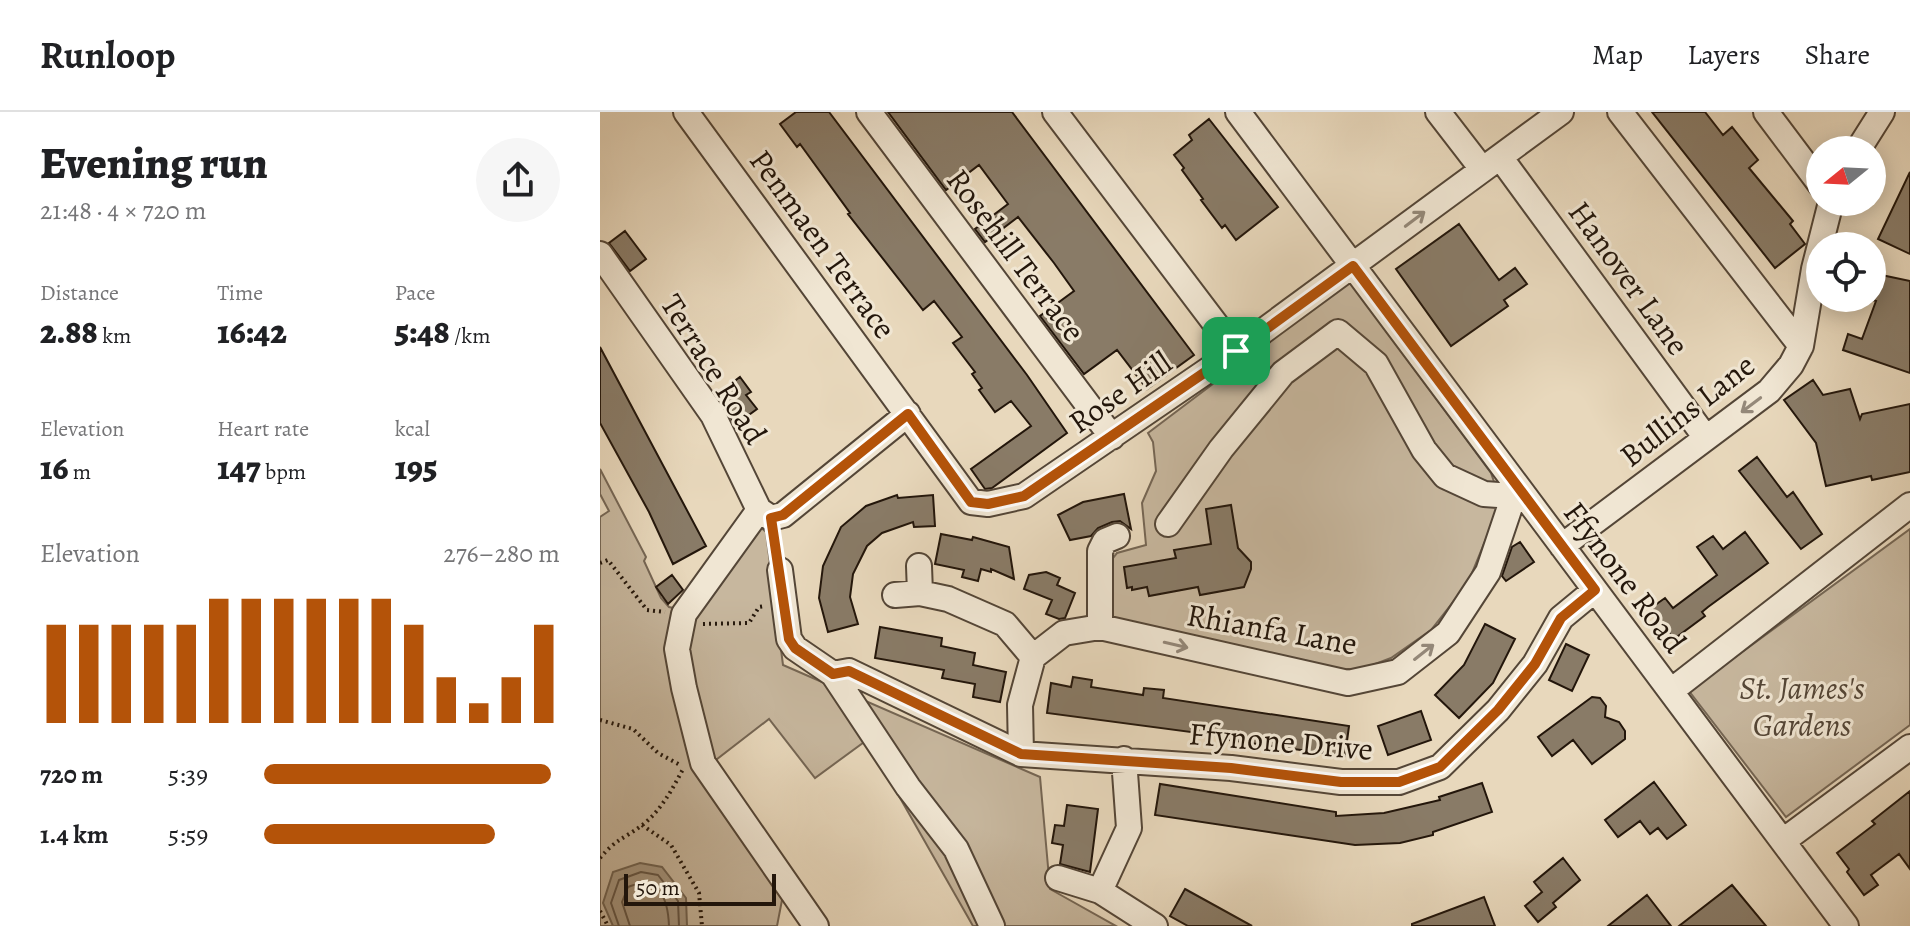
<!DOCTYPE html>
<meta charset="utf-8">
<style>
:root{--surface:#fff;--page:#f6f6f6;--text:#202124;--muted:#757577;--line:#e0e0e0;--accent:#b45309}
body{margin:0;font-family:Alegreya,serif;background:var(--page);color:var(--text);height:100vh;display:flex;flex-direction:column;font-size:30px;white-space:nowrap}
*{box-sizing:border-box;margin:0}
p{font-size:26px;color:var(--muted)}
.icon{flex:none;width:44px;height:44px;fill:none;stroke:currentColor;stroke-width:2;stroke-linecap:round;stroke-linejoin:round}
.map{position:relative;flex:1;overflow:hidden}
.sheet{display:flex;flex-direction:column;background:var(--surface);width:600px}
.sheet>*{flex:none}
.needle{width:52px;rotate:252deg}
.tools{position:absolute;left:1206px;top:24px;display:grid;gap:16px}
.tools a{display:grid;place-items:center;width:80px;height:80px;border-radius:50%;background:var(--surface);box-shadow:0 4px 20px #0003;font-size:40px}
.scale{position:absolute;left:24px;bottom:20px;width:152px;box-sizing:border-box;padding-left:8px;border:4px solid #23160b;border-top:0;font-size:22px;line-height:28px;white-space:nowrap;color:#23160b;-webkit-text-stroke:6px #f0e6d3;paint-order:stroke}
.pin{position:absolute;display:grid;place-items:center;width:68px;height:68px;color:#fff;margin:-34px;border-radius:16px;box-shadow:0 4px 12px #0006}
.round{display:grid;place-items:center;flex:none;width:84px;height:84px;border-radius:42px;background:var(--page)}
.summary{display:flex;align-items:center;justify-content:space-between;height:136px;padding:0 40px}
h1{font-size:44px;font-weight:800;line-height:60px}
.figures{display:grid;grid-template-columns:repeat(3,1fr);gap:12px;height:136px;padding:8px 40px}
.figures div{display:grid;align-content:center}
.figures b{font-size:34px;font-weight:800}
.figures small{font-size:22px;font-weight:400}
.figures p{font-size:22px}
.chart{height:224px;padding:16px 40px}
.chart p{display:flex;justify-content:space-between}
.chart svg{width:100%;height:144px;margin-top:8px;stroke:var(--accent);stroke-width:6}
ul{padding:0 40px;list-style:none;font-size:26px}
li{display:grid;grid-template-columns:128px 96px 1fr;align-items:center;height:60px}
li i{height:20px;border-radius:10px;background:var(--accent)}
header{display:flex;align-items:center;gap:48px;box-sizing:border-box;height:112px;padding:0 40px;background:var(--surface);border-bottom:2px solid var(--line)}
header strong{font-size:38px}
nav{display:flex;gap:44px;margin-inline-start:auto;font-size:28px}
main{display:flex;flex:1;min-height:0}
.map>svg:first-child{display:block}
</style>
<header>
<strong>Runloop</strong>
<nav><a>Map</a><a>Layers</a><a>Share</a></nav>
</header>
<main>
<section class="sheet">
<div class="summary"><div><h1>Evening run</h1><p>21:48 · 4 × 720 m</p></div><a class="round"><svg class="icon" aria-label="share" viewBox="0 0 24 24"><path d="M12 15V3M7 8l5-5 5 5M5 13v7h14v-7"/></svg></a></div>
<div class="figures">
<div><p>Distance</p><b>2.88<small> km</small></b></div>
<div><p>Time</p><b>16:42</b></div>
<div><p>Pace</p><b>5:48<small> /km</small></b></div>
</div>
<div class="figures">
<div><p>Elevation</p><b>16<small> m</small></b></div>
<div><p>Heart rate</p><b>147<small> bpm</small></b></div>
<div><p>kcal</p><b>195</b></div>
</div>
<div class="chart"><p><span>Elevation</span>276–280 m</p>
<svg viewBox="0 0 160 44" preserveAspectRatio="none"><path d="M5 44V14M15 44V14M25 44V14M35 44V14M45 44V14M55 44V6M65 44V6M75 44V6M85 44V6M95 44V6M105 44V6M115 44V14M125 44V30M135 44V38M145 44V30M155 44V14"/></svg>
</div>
<ul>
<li><b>720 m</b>5:39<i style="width:97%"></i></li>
<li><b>1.4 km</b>5:59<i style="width:78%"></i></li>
</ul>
</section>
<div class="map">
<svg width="1310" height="814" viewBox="0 0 1310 814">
<rect width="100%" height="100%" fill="#e8d8bc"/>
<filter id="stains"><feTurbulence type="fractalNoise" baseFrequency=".0025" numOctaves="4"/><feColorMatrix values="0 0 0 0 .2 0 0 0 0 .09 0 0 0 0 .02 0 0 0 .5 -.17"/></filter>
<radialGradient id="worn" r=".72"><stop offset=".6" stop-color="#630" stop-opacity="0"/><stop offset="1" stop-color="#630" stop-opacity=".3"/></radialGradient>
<path fill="#c7b79e" stroke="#756654" stroke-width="2" d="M749 169 891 361 901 390 868 471 831 518 791 546 762 557 726 558 512 506 508 452 517 441 546 433 542 391 556 359 553 330 548 321Z
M0 357 46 445 44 449 61 486 69 495 96 501 157 412 166 420 183 553 440 665 450 777 516 814H373L267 628 215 666 169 607 99 661 183 783 177 814H0V405L9 399 0 382Z
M1310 417V613L1186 705 1089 579Z"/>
<path fill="#a59680" stroke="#716351" stroke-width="2" d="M40 751 62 755 86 786 87 814H13L3 791 13 760Z"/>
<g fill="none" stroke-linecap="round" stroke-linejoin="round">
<path stroke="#645646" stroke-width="2" d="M19 814 11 791 19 768 41 760 58 763 78 789 79 814
M30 814 22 790 28 775C59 762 68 787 69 814"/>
</g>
<path fill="#897b67" stroke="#23160b" stroke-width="2" d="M196 0H229L427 263 467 321 392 376 385 377 371 357 431 314 411 289 395 300 379 278 382 276 372 262 375 260 353 231 362 225 334 189 323 198 248 102 250 101 200 32 197 35 180 12Z
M288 0H412L594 243 547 277 517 238 484 262 440 204 474 179 454 151 418 105 385 130 375 117 408 92 379 53 346 78Z
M1052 0H1105L1123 23 1132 15 1158 48 1149 56 1193 109 1190 112 1205 132 1175 156Z
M609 7 678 95 636 128 625 113 622 116 601 88 603 87 582 58 584 56 574 43 592 28 589 23Z
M1310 60V142L1278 127Z
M859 112 899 168 915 156 927 172 904 188 908 194 851 234 796 157Z
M25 119 46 147 30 159 9 131Z
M1272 161 1310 169V261L1243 238 1248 222 1262 227 1276 189 1272 188Z
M0 235 106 434 73 452 49 400 0 311Z
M140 265 151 280 146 283 157 297 135 313 117 282Z
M1213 268 1223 283 1250 277 1260 307 1262 302 1310 292V360L1272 368 1271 364 1226 374 1216 331 1184 288Z
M1157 345 1187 385 1193 380 1222 422 1201 437 1139 359Z
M524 382 531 417 520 409 512 410 498 416 491 424 470 428 458 403 483 390Z
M297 383 298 386 333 383 335 414 314 415 313 410 282 421 267 434 253 462 250 485 258 512 228 520 219 486 223 454 241 415 266 394Z
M631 393 638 436 651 450V457L644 475 600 483 598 475 549 484 547 475 532 478V475L527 476 524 455 576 446 574 438 611 432 606 397Z
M1145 420 1168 451 1108 495 1102 500 1105 504 1074 527 1051 496 1065 486 1073 496 1117 463 1097 435 1113 424 1123 437Z
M341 422 372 428 373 425 409 435 414 467 391 457V460L381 457 378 469 362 465 364 458 335 452Z
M920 430 934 450 906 469 902 464 912 435Z
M446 460 460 466 457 473 475 481 465 506 459 507 446 502 452 488 424 477 429 463Z
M72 463 83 478 68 492 56 475Z
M885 512 915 527 893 571 859 606 835 583 864 553Z
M280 515 342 526 341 534 375 541 373 553 406 560 400 590 373 585 375 572 342 566 344 558 275 546Z
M966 532 989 543 972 579 949 568Z
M473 565 492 568 491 575 543 583 544 576 564 578 563 586 749 614 745 644 628 628 629 625 447 601 451 571 471 575Z
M992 585 1000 586 1006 594 1005 605 1019 610 1025 619V627L992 652 973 628 952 644 938 625Z
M821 599 831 628 788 643 778 614Z
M1054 670 1086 713 1067 727 1058 716 1050 722 1040 709 1018 725 1005 708Z
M882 671 892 700 833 720V723L800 731 755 733 555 703 560 672 736 700V704L784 701 840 688 839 685Z
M1310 679V757L1299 742 1271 763 1278 773 1264 783 1247 760 1249 757 1237 741 1275 712 1272 709Z
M467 693 498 697 490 760 460 752 463 733 452 731 455 713 464 714Z
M963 746 980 768 953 791 956 795 938 810 925 794 942 780 934 770Z
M1132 773 1166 814H1079Z
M585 777 652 814H588L570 804Z
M1047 783 1071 814H1008Z
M884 785 895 814H812V812Z"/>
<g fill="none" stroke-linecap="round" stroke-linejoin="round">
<defs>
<path id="minor" d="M86 0 371 390 388 392 424 384 636 239 961 0
M269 0 512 325
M455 0 636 239
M638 0 1246 814
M838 0 882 57
M1020 0 1201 234
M1166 0 1220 72
M1258 38 1282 0
M900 45 1106 326
M0 142 113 303 159 398 171 406 183 403 308 302
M159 398 84 502 77 537 84 576 103 651 216 814
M568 412 621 337 683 261 738 220 776 252 824 338 845 364 884 382 913 384
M962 434 1169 279 1191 253 1201 234 1214 157 1231 90
M319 454 320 481
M180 458 189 527 195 536 233 562 308 675 356 737 392 814
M295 483 320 481 348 487 405 512 433 545
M500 515 748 571 798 560 848 521 888 460 917 374
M233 562 249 559 421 642 631 656 741 670H799L840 655 898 598 935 552 961 506 995 478
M1071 579 1310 393
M421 642 420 593 433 545 464 521 500 515V439L505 429 517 424
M1183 729 1310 635
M458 766 500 779 555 814
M500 779 529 716 524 647"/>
</defs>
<use href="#minor" stroke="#544637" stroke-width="28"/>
<path stroke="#23160b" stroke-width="4" stroke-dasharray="2 4" stroke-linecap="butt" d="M0 451 8 448 47 498 65 500
M103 512 149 511 159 495 165 494
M0 608 33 617 58 641 80 653
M42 713 71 733 99 781 102 814
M0 746C15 728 23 727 41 714 60 700 72 678 83 657
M0 799 8 814"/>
<use href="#minor" stroke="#f0e6d3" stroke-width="24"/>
</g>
<defs><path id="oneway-shaft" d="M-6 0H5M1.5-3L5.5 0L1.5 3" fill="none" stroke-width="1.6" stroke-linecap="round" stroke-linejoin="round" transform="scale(2)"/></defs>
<g stroke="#948879">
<use href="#oneway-shaft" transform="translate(815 107) rotate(-37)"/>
<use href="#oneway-shaft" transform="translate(1151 293) rotate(143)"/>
<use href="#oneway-shaft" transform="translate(576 533) rotate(13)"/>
<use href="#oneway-shaft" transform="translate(824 540) rotate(-38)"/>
</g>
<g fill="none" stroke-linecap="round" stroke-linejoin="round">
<defs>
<path id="route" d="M753 154 995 478 961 506 935 552 898 598 840 655 799 670H741L631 656 421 642 249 559 233 562 195 536 189 527 171 406 183 403 308 302 371 390 388 392 424 384 636 239Z"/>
</defs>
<use href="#route" stroke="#fff" stroke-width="16"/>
<use href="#route" stroke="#b45309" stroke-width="10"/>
</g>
<g text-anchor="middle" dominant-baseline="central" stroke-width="6" stroke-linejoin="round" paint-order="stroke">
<g font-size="32" fill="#23160b" stroke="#f0e6d3">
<text transform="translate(223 132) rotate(54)">Penmaen Terrace</text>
<text transform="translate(416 143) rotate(53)">Rosehill Terrace</text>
<text transform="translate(1029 166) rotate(54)">Hanover Lane</text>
<text transform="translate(114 257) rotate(58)">Terrace Road</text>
<text transform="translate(520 280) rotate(-35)">Rose Hill</text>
<text transform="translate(1087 298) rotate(-38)">Bullins Lane</text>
<text transform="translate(1025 465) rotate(53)">Ffynone Road</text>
<text transform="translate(672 517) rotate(10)">Rhianfa Lane</text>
<text transform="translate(681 629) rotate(5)">Ffynone Drive</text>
</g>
<g font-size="32" font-style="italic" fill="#544637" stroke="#f0e6d3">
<text x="1202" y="576">St. James's<tspan x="1202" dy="37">Gardens</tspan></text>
</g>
</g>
<rect width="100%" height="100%" filter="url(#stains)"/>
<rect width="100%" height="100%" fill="url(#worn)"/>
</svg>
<div class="tools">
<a><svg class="needle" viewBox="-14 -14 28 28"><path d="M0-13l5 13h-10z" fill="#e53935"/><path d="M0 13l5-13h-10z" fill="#757577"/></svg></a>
<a><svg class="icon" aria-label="locate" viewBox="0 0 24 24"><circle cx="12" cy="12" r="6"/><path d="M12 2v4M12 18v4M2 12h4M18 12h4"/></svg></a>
</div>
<div class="scale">50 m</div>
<div class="pin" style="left:636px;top:239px;background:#1e9e55"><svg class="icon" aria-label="arrive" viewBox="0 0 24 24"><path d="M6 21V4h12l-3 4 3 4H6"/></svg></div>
</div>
</main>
